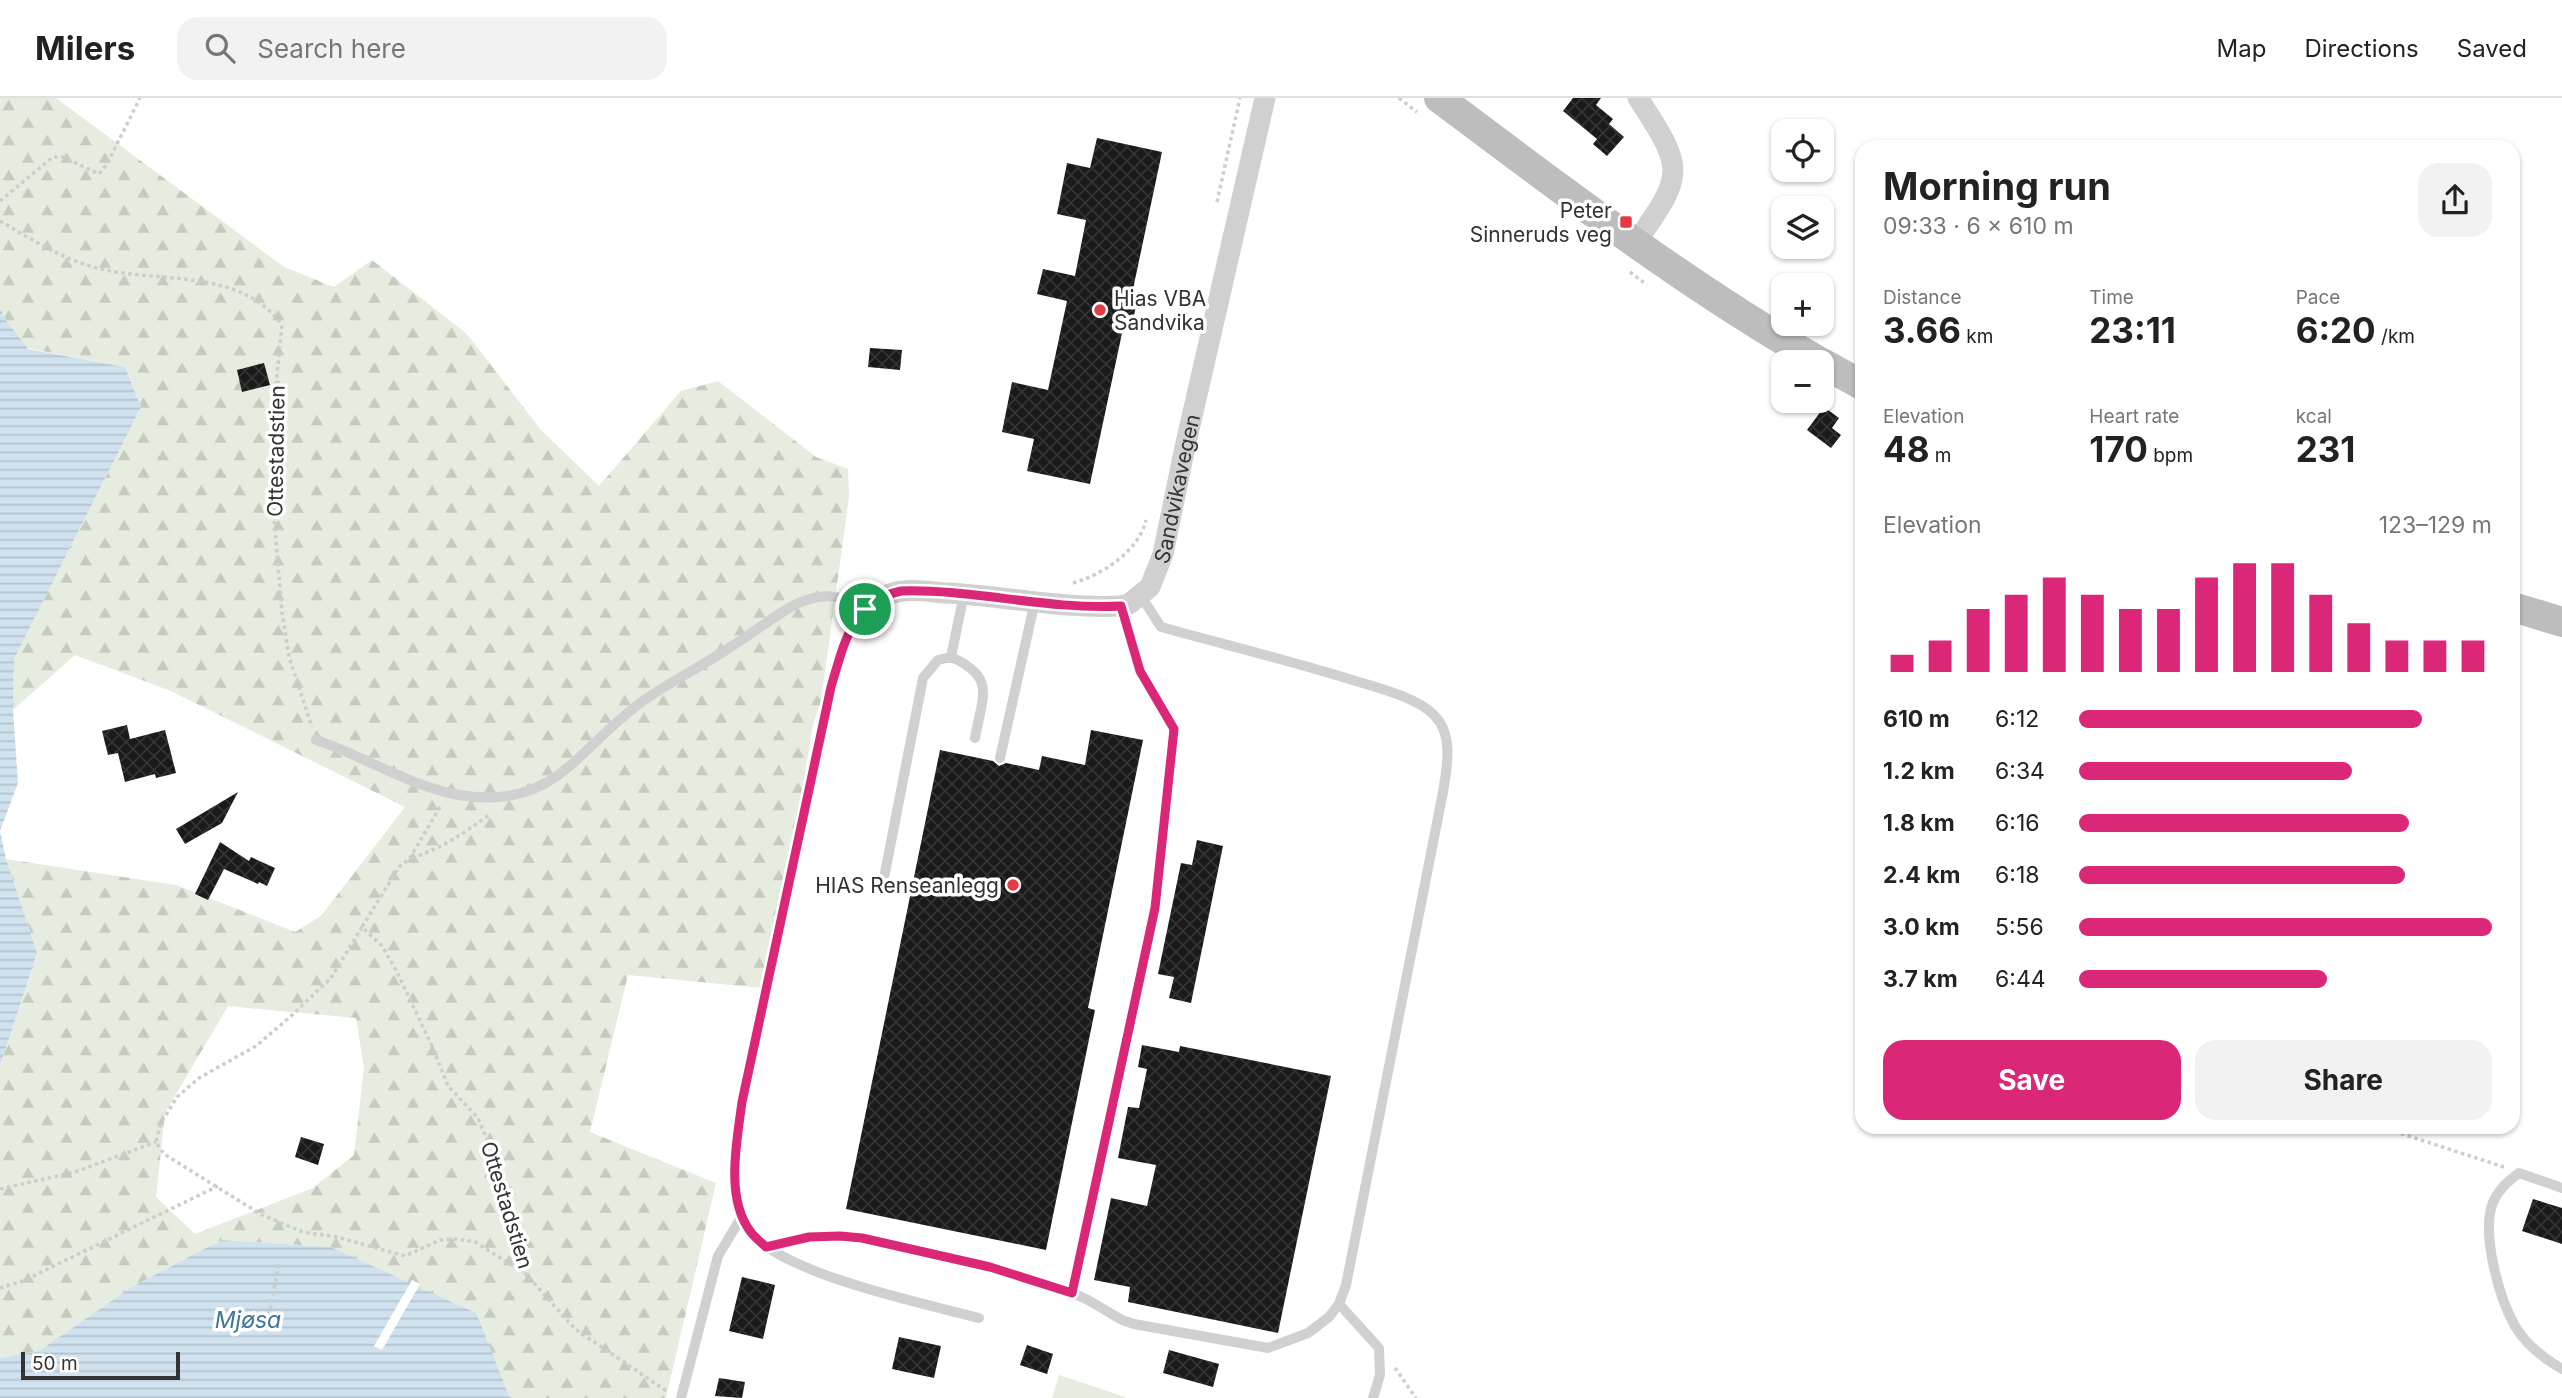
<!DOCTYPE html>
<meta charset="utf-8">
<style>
:root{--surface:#fff;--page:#f2f2f2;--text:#222;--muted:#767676;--line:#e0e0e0;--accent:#db2777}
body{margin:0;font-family:Inter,sans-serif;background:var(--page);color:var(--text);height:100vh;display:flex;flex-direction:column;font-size:26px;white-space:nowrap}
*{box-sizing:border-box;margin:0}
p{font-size:23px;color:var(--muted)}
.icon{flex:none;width:38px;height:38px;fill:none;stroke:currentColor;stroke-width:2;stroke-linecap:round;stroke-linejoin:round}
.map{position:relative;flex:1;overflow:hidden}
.side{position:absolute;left:1855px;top:42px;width:665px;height:994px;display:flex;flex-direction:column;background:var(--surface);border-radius:21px;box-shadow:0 2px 5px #0004}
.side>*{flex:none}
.buttons{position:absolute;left:1771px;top:21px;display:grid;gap:14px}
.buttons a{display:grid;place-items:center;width:63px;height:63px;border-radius:14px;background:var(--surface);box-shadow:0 2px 5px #0004;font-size:35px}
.scale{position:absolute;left:21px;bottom:18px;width:159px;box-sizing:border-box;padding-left:7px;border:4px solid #333;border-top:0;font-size:19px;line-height:24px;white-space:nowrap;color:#333;-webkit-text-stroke:5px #fff;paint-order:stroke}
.pin{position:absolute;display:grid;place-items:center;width:60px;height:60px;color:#fff;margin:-30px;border:4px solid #fff;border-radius:50%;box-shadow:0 2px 7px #0007}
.round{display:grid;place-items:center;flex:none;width:74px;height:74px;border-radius:21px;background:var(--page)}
.headline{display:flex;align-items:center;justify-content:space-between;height:119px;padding:0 28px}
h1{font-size:38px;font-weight:700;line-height:52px}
.stats{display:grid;grid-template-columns:repeat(3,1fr);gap:10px;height:119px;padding:7px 28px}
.stats div{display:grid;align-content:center}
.stats b{font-size:35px;font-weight:700}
.stats small{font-size:19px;font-weight:400}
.stats p{font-size:19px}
.chart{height:196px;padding:14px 28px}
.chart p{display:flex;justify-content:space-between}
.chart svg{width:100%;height:126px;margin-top:7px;stroke:var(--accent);stroke-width:6}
.primary-button{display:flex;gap:14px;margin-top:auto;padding:14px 28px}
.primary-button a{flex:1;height:80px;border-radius:21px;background:var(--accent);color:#fff;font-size:28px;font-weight:700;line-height:80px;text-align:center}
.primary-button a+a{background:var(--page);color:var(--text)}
ul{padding:0 28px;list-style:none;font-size:23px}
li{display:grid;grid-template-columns:112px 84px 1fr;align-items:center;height:52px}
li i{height:18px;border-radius:9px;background:var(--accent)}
header{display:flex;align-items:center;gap:42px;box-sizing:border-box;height:98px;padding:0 35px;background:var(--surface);border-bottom:2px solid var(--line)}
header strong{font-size:33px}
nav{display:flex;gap:38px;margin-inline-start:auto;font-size:24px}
.search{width:490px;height:63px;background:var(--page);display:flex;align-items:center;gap:18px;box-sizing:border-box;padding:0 24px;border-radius:21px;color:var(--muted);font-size:26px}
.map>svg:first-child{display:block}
</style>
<header>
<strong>Milers</strong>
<div class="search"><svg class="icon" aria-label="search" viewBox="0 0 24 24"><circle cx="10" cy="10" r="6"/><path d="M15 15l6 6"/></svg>Search here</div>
<nav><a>Map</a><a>Directions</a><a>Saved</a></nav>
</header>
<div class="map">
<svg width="2562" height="1300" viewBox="0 0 2562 1300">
<defs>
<pattern id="forest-firs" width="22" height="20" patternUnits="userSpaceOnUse" patternTransform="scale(1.75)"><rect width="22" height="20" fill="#e6ecdf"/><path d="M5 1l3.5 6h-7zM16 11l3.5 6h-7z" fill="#c6cbc0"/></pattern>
<pattern id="water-rules" width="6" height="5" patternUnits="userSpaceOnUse" patternTransform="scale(1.75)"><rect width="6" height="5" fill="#cfe2ee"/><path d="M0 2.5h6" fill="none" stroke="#b2c2cd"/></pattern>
<pattern id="building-cross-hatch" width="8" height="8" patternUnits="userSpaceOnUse" patternTransform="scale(1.75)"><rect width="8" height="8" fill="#1a1a1a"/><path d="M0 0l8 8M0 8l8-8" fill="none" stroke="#333"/></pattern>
</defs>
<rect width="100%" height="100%" fill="#fff"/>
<path fill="url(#forest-firs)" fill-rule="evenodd" d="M0 0H56L284 169 334 189 372 162 467 236 541 332 599 388 681 293 718 283 816 359 848 371 849 399 821 603 813 627 792 752 762 890 628 877 590 1034 716 1085 666 1300H510L475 1215 331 1149 221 1142 130 1190 39 1253 0 1260V968L37 855 6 761 176 787 295 834 321 818 405 709 171 593 75 557 13 612 14 561 141 309 125 269 27 250 6 222 0 210ZM228 908 356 920 364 970 354 1057 313 1090 195 1136 156 1099 165 1015Z"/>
<path fill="#e6ecdf" d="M1059 1277 1128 1300H1052Z"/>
<path fill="url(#water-rules)" d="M0 210 6 222 28 251 125 269 141 309 14 561 13 612 18 685 0 733 6 761 37 855 0 968Z
M221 1142 331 1149 476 1215 510 1300H0V1260L39 1253 130 1190Z"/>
<path fill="#fff" d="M412 1182 420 1186 382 1252 374 1248Z"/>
<path fill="url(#building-cross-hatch)" d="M1573 0H1601L1596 7 1613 21 1609 26 1624 39 1607 58 1593 46 1597 41 1563 13Z
M1097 40 1162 54 1132 196 1138 197 1133 223 1125 221 1090 386 1027 373 1034 341 1002 334 1012 284 1048 292 1067 203 1037 196 1043 171 1075 178 1086 122 1057 116 1067 65 1090 70Z
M870 250 902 252 900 272 868 269Z
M264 265 270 287 242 294 237 272Z
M1824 309 1839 320 1832 330 1841 337 1831 350 1807 332Z
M127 627 130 641 165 632 176 675 156 680 155 676 125 684 118 655 108 657 102 633Z
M1091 632 1143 642 1088 910 1095 912 1046 1152 846 1111 940 652 993 663 999 668 1006 665 1039 672 1042 658 1085 667Z
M238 694 222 725 185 746 176 731Z
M1197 742 1223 748 1191 905 1169 900 1174 879 1158 876 1181 765 1192 767Z
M220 744 249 763 251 759 275 770 267 788 259 784 258 786 224 771 208 802 195 796Z
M1142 947 1179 954 1180 948 1331 978 1278 1235 1128 1204 1130 1189 1094 1182 1111 1100 1147 1108 1156 1067 1118 1060 1128 1009 1139 1010 1147 971 1138 969Z
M301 1039 324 1046 318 1067 295 1059Z
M2533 1101 2562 1110V1146L2522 1133Z
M742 1179 775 1187 763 1241 729 1233Z
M899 1239 941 1248 934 1280 892 1271Z
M1027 1247 1053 1256 1047 1276 1020 1267Z
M1169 1252 1219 1266 1213 1289 1163 1275Z
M719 1280 745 1284 742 1300 715 1298Z"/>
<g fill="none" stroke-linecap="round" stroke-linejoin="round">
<path stroke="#cdcdcd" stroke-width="3.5" stroke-dasharray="3.5 3.5" stroke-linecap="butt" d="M1399 0 1417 14
M0 103 53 59H63L99 76 107 66 140 0
M1217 104 1240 0
M0 123C31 141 62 161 97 170 158 186 240 169 282 227L274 306 273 409 282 514 289 559 312 629
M1630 174 1647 187
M1073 485C1102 477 1139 453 1146 422
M440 709 410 760 399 769 362 829 382 848 397 874 432 948 448 988 478 1020 493 1056 525 1175 575 1231 668 1294
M412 760C442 750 465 735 490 716
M362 829 331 880 290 919 256 948 199 980 177 999 161 1025 156 1044 164 1056 262 1117 303 1134 337 1139 405 1158 440 1142 457 1141 475 1144 523 1174
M2381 1029 2504 1069
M0 1091 75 1074 156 1044
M0 1190 23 1183 218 1088
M269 1218 279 1164
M1395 1270 1416 1300"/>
<path stroke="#d0d0d0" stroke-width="10" d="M1141 498 1161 529C1226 547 1292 563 1356 583 1379 590 1418 600 1434 617 1454 637 1447 669 1443 694L1346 1187 1339 1206 1379 1250 1380 1277 1373 1300
M951 559C997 579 982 599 975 640
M316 642C364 658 409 688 459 697 556 713 577 650 643 603 671 583 701 569 729 550 752 536 772 519 796 506 824 494 839 496 865 511 836 543 830 593 820 634 804 705 791 776 776 847 763 909 744 971 738 1034 735 1066 731 1104 749 1132 779 1176 927 1206 979 1220
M1000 660 1035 503
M883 785 923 580 938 562 951 559 964 496
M2562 1090 2519 1075C2507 1084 2497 1093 2492 1107 2482 1138 2499 1200 2515 1228 2526 1247 2543 1260 2562 1271
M766 1149 809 1139 840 1138 922 1152 1062 1190 1088 1202 1122 1222 1134 1226 1268 1250 1308 1235 1329 1219 1339 1206
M1072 1195 1155 810 1174 631 1140 573 1120 508
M681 1300 718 1158 742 1118"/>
<g stroke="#d0d0d0" stroke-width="21">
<path d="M1635 146C1684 76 1686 73 1638 0"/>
<path id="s1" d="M865 511C874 504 882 498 893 495 910 490 930 494 947 495 1005 498 1063 511 1120 508L1129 506 1150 489 1163 456 1185 349 1265 0"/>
</g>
<path stroke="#bdbdbd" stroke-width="30" d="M1439 0C1563 93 1686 187 1820 264
M1822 265 1862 287
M2513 509 2562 524"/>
</g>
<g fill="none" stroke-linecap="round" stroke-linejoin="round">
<defs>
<path id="route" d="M901 493C974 491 1047 512 1121 508L1140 573 1174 631 1155 810 1072 1195 990 1169 862 1140 840 1138 809 1139 766 1149C761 1144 754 1139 750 1133 725 1099 737 1043 742 1004L831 589C844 546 851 504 901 493Z"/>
</defs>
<use href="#route" stroke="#fff" stroke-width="14"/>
<use href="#route" stroke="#db2777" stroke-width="9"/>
</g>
<g fill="#e63946" stroke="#fff" stroke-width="2.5">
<rect x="1619" y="117" width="14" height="14" rx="3.5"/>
<circle cx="1100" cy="212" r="7"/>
<circle cx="1013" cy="787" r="7"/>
</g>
<g text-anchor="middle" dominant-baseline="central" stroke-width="7" stroke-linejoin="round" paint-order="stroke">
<g font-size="21" fill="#333" stroke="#fff" text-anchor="end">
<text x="1612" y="112">Peter<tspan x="1612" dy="24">Sinneruds veg</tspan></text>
<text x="1114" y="200" text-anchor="start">Hias VBA<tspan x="1114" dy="24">Sandvika</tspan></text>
<text x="999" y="787">HIAS Renseanlegg</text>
</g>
<g font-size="21" fill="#333" stroke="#fff">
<text transform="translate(276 353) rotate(-89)">Ottestadstien</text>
<text stroke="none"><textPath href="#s1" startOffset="399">Sandvikavegen</textPath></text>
<text transform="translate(507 1107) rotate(73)">Ottestadstien</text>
</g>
<g font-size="23" font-style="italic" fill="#3f7597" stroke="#fff">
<text x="248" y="1222">Mjøsa</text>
</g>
</g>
</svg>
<div class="buttons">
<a><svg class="icon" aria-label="locate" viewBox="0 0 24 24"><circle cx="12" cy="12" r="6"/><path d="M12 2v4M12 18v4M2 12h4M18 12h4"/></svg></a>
<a><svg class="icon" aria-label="layers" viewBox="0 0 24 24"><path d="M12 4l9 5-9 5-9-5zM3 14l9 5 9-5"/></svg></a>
<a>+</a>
<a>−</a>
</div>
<div class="scale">50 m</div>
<div class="pin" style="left:865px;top:511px;background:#1e9e55"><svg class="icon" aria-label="arrive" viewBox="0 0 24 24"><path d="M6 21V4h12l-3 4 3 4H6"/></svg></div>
<section class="side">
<div class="headline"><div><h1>Morning run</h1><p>09:33 · 6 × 610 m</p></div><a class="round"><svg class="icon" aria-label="share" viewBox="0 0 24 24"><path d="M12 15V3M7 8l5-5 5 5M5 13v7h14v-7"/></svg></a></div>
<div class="stats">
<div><p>Distance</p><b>3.66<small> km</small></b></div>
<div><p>Time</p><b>23:11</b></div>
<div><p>Pace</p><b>6:20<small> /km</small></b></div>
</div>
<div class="stats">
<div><p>Elevation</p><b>48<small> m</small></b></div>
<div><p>Heart rate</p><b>170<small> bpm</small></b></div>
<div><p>kcal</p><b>231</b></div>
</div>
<div class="chart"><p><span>Elevation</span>123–129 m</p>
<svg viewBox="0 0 160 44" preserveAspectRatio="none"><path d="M5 44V38M15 44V33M25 44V22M35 44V17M45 44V11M55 44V17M65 44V22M75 44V22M85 44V11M95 44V6M105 44V6M115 44V17M125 44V27M135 44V33M145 44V33M155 44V33"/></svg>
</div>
<ul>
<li><b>610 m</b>6:12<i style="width:83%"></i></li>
<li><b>1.2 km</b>6:34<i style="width:66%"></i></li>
<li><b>1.8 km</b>6:16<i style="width:80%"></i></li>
<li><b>2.4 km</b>6:18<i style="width:79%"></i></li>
<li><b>3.0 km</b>5:56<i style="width:100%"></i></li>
<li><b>3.7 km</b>6:44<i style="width:60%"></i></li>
</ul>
<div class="primary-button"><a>Save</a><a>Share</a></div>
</section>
</div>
